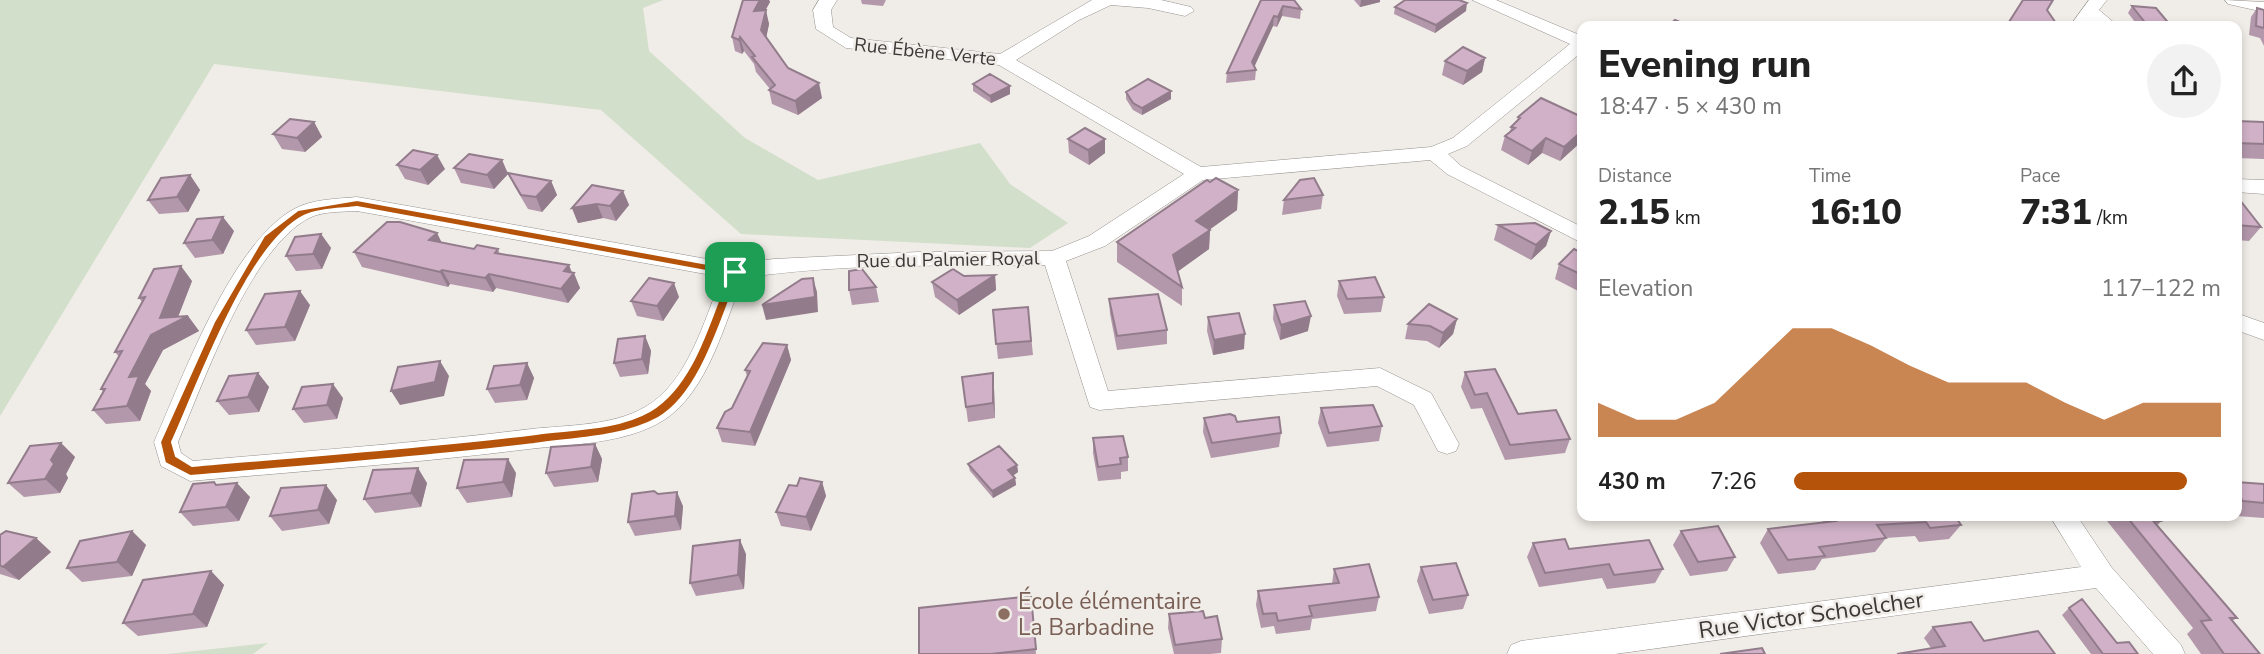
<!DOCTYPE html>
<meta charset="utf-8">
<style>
:root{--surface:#fff;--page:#f2f2f2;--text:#222;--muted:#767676;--accent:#b45309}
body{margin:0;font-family:"Nunito Sans",sans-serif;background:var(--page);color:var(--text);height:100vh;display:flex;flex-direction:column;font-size:26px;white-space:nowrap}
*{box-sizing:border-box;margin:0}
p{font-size:23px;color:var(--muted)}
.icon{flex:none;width:38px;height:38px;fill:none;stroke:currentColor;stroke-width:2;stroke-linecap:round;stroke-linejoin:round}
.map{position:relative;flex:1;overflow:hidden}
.details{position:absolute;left:1577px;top:21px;width:665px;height:500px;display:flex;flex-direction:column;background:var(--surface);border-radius:14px;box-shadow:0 4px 10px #0003}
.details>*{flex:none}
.pin{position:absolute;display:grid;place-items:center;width:60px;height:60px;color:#fff;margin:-30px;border-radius:14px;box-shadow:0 4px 10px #0006}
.round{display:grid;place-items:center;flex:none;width:74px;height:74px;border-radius:37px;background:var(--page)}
.summary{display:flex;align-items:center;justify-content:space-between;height:119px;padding:0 21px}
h1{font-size:38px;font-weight:800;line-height:52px}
.stats{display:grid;grid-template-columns:repeat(3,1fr);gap:10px;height:119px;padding:7px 21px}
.stats div{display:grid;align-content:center}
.stats b{font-size:35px;font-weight:800}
.stats small{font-size:19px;font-weight:400}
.stats p{font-size:19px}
.chart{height:196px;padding:14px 21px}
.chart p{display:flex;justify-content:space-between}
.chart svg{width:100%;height:126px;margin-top:7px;fill:var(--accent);opacity:.7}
ul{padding:0 21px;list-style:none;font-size:23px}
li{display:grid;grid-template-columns:112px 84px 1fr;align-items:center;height:52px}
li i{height:18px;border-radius:9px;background:var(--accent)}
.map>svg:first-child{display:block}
</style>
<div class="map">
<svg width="2264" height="654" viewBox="0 0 2264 654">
<rect width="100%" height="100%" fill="#f0ece7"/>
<path fill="#d2dfca" d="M0 0H663L643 8 649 51 745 138 818 180 980 143 1010 184 1068 223 1030 248 741 234 601 110 214 64 0 416Z
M268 643 253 654H168Z"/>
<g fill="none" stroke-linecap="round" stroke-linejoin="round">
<defs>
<path id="minor" d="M819 0H837L831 10 833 27 851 38 1000 54 1092 0H1161L1191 7 1194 11 1185 16 1148 8 1111 5 1079 20 1016 60 1201 167 1431 147 1453 138 1570 44 1472 0H1496L1582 36V52L1467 146 1448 154 1461 166 1582 227V243L1447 174 1430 160 1203 180 1105 246 1066 261 1108 391 1380 368 1431 393 1459 444 1456 451 1447 454 1438 451 1414 405 1377 386 1099 410 1090 407 1045 265C946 266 842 263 743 278 724 325 708 391 664 420 626 444 572 444 529 449 417 463 303 471 190 481L161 466 154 442C183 377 231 244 294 209 312 199 336 199 357 197L735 264 774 259 919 252 1052 251 1089 236 1184 174 999 65 846 48 816 29 813 10ZM357 211 722 277C704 320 688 383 645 407 613 426 568 425 531 429 419 443 306 451 193 461L181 453 178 442C205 380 249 250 309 218 323 211 342 212 357 211Z
M2089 0H2107L2099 10 2118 26H2098L2092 21 2088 26H2070Z
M2225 0 2264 2V12L2228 4Z
M2236 179 2264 180V194L2236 192Z
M2236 313 2264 323V340L2236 330Z
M2050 516H2077L2112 568 2181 645 2185 654H2153L2096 588 1615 654H1507L1511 645 1521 641 2081 567Z"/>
</defs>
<use href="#minor" stroke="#94908c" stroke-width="1"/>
<use href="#minor" fill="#fff" fill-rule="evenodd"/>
</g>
<path fill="#b398ab" d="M743 0H769L770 2 765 10 769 24 766 37 788 68 822 98 798 115 772 104 769 90 770 89 756 72 754 64 744 51 742 54 735 51 732 37Z
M861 0H886L883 6 862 4Z
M1261 0 1301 9 1300 19 1282 16 1277 27 1273 26 1254 66 1256 70 1255 80 1226 83 1227 73Z
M1354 0H1380V2L1360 7Z
M2023 0 2047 10 2058 26H2006Z
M2132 6 2171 26H2138L2128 13Z
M1395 7 1466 11 1435 33 1394 14Z
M2257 8 2264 10V46L2260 38 2249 35 2251 17Z
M1485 58 1482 72 1463 85 1442 75 1445 61Z
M973 84 1010 86V94L991 103 973 91Z
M1171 91V99L1142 115 1133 110 1126 99V92Z
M1518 117H1582V141L1560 161 1542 153 1528 165 1501 150 1505 136 1510 132 1511 127 1517 121Z
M2236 121 2264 122V159L2236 158Z
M314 122 322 137 305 152 282 149 273 134Z
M1068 139H1105V153L1089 165 1069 153Z
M502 160 508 174 494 189 461 183 454 168Z
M397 165 445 169 428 185 405 179Z
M508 173 551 181 557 195 542 212 528 209 515 187Z
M190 175 200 190 188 212 159 214 148 200Z
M1210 182 1238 190 1237 210 1210 229 1209 249 1178 271 1182 287V306L1117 262V242Z
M623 191 629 205 616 221 603 218 578 223 572 208Z
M1323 195 1321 209 1282 215 1284 200Z
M2236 195 2261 227 2249 241 2236 240Z
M1498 225 1551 231 1546 246 1531 260 1494 240Z
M234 231 223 254 195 258 184 243Z
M437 233 442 243 474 249H498L500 254 572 273 580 288 568 303 496 288 493 292 450 284 448 287 362 267 354 252Z
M321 234 331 248 322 269 296 271 286 256Z
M1582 253V293L1555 279 1559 264Z
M995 275 996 290 959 315 935 297 932 282Z
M192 281 178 317 188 316 199 331 163 350 145 384 151 391 140 421 106 424 93 410 103 392 101 389 119 357 115 352 142 302 139 298Z
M1339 281 1384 297 1381 312 1344 314 1337 296Z
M876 287 879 302 852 305 849 290Z
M679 297 663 321 637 316 631 301Z
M1109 299 1167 330V344L1117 350 1110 314Z
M310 305 295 341 256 345 246 330Z
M1274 305 1308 331 1280 340 1273 319Z
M1028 307 1033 355 998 359 993 310Z
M1208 317 1244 349 1213 355 1207 331Z
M1457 319 1453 334 1439 348 1427 341 1405 339 1408 324Z
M645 336 651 351 648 374 620 377 614 363Z
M787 345 791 360 755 446 722 442 717 428 732 408 747 376 745 370Z
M527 363 534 378 527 400 495 403 487 389Z
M1465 372 1518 414 1570 439 1565 453 1505 460 1482 408 1471 409 1461 387Z
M258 373 269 387 259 412 229 415 217 401Z
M993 373 994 388 995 418 968 422 962 377Z
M343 398 337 419 304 423 293 409Z
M1321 408 1382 426 1379 441 1327 447 1318 423Z
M1204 418 1281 433 1279 447 1211 458 1203 432Z
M1093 438 1128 457V471L1121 472V479L1098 481 1093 453Z
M61 443 75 457 66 474 68 478 60 493 24 497 8 483Z
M595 444 602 459 598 482 554 487 546 473Z
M968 464 1017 465 1018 472 1013 476 1015 478 1016 485 993 498 970 471Z
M516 473 512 497 467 503 457 488Z
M822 482 826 496 811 531 781 526 776 512 797 486Z
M2236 482 2264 484V518L2236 516Z
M427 483 421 507 375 513 364 499Z
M216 485 250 497 239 521 193 526 180 512Z
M658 494 683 506 681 530 635 536 628 522Z
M337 500 329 524 282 531 270 516Z
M1826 516H1955L1961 525 1949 539 1919 542 1915 536 1886 538 1875 552 1822 559 1815 570 1778 574 1760 543 1768 529 1822 523Z
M1976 516H2014L1980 521Z
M2103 516H2157L2161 521 2157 526 2237 618 2232 621 2260 654H2201L2187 634 2193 628Z
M132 531 146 545 132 576 82 582 67 568Z
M1681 531 1735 557 1727 571 1690 576 1673 545Z
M0 535 36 538 51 552 19 580 0 574Z
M1533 543 1569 549 1663 569 1655 583 1607 589 1602 578 1539 587 1527 557Z
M746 554 744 589 696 596 690 583Z
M1421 567 1468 595 1463 609 1429 614 1417 581Z
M1334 569 1379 597 1376 611 1312 619 1310 630 1276 634 1274 626 1261 628 1256 605 1258 591 1332 584Z
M211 571 224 585 207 627 138 636 123 623Z
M1031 596 1036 654H919Z
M2069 608 2117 643 2138 654H2091L2062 615Z
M1169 614 1205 618 1222 639 1221 653 1210 654H1174L1168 628Z
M1933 627 1984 641 1931 648 1924 638Z"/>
<path fill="#927c8b" d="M760 0H769L770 2 758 24 754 11Z
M1361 0H1380V2L1360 7Z
M1467 3 1466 11 1435 33 1436 25Z
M1283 6 1282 16 1277 27 1278 17Z
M766 10 769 24 765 44 761 30Z
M1274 16 1273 26 1252 72V62Z
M740 37 744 51 742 54 739 40Z
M1485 58 1482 72 1463 85 1467 71Z
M819 83 822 98 798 115 795 101Z
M1010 86V94L991 103 990 96Z
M1171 91V99L1142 115V108Z
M314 122 322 137 305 152 297 138Z
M1582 131V141L1560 161 1564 147Z
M1546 138 1542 153 1528 165 1532 151Z
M1105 139V153L1089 165 1088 150Z
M437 155 445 169 428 185 420 170Z
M502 160 508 174 494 189 487 175Z
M190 175 200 190 188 212 177 197Z
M551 181 557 195 542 212 536 197Z
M1238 190 1237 210 1195 240 1196 221Z
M623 191 629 205 616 221 610 206Z
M597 204 603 218 578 223 572 208Z
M223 217 234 231 223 254 212 240Z
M1210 230 1209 249 1173 275V255Z
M1551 231 1546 246 1531 260 1536 245Z
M437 233 444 248 429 240Z
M321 234 331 248 322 269 313 254Z
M569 265 573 275 574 273 580 288 568 303 561 289 564 271Z
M181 266 192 281 176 322 188 316 199 331 163 350 145 384 151 391 140 421 127 406 129 377 160 318Z
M442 270 450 284 448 287 440 272Z
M489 274 496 288 493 292 485 278Z
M995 275 996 290 959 315 957 300Z
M813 278 817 292 818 312 766 320 762 305Z
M674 283 679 297 663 321 657 306Z
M300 291 310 305 295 341 285 327Z
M1311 316 1308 331 1280 340 1281 325Z
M1457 319 1453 334 1439 348 1443 333Z
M1245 334 1244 349 1213 355 1214 340Z
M645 336 651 351 648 374 642 359Z
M787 345 791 360 755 446 750 432Z
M440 361 449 376 444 396 400 405 391 391Z
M527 363 534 378 527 400 520 385Z
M258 373 269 387 259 412 248 397Z
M993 373 994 388 995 418 993 403Z
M333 384 343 398 337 419 327 405Z
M61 443 75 457 66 474 68 478 60 493 45 479 51 460Z
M595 444 602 459 598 482 591 467Z
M508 459 516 473 512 497 503 482Z
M1017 465 1018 472 1009 478 1008 470Z
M418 468 427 483 421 507 411 493Z
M1015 478 1016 485 993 498 992 491Z
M822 482 826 496 811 531 806 517Z
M237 483 250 497 239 521 226 507Z
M326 485 337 500 329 524 318 510Z
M677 492 683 506 681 530 675 516Z
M132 531 146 545 132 576 117 562Z
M36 538 51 552 19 580 3 567Z
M740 540 746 554 744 589 738 575Z
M211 571 224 585 207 627 193 614Z"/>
<path fill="#d0b1c7" stroke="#927c8b" stroke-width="2" d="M743 0H760L754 11 766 10 761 30 788 68 819 83 795 101 769 90 775 85 752 57 755 56 740 37 739 40 732 37Z
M1261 0H1294L1301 9 1283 6 1278 17 1274 16 1252 62 1256 70 1227 73Z
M1405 0H1459L1467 3 1436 25 1395 7Z
M2023 0H2053L2047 10 2058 26H2025L2023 22H2009Z
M2132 6 2156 8 2171 26 2147 25Z
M2257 8 2264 10V28L2256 26Z
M1675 20 1689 26H1668Z
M1463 47 1485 58 1467 71 1445 61Z
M990 74 1010 86 990 96 973 84Z
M1148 79 1171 91 1142 108 1133 103 1126 92Z
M1541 98 1582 117V131L1564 147 1546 138 1532 151 1505 136 1515 128 1511 127 1520 118 1518 117Z
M290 119 314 122 297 138 273 134Z
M2236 121 2264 122V144L2236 143Z
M1085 128 1105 139 1088 150 1068 139Z
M413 150 437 155 420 170 397 165Z
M469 154 502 160 487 175 454 168Z
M508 173 551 181 536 197 521 195Z
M190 175 177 197 148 200 161 178Z
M1216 178 1238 190 1196 221 1210 230 1173 255 1182 287 1117 242 1207 180 1210 182Z
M1314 178 1323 195 1284 200 1300 180Z
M592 185 623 191 610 206 597 204 572 208Z
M2236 195 2261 227 2236 225Z
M223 217 212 240 184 243 197 219Z
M387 222H400L437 233 429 240 474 249 477 245 498 249 495 253 569 265 564 271 574 273 561 289 489 274 485 278 442 270 440 272 354 252Z
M1535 223 1551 231 1536 245 1498 225Z
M321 234 313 254 286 256 295 237Z
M1574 249 1582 253V275L1559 264Z
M181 266 160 318 188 316 151 335 129 377 139 376 127 406 93 410 105 389H101L122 351 115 352 145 297 139 298 154 269Z
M862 269 876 287 849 290V271Z
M953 269 964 276 995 275 957 300 932 282Z
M1375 277 1384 297 1347 299 1339 281Z
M649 278 674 283 657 306 631 301Z
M813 278 815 297 762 305 802 279Z
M300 291 285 327 246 330 265 294Z
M1158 294 1167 330 1117 336 1109 299Z
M1305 301 1311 316 1281 325 1274 305Z
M1429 304 1457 319 1443 333 1430 326 1408 324Z
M1028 307 1031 341 996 344 993 310Z
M1239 313 1245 334 1214 340 1208 317Z
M645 336 642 359 614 363 618 339Z
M763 343 787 345 750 432 717 428 725 412 732 408 750 371 745 370Z
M440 361 435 382 391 391 398 367Z
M527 363 520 385 487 389 494 366Z
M1495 369 1518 414 1556 410 1570 439 1510 445 1487 393 1475 395 1465 372Z
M258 373 248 397 217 401 229 376Z
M993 373V403L966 407 962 377Z
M333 384 327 405 293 409 302 387Z
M1373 405 1382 426 1329 433 1321 408Z
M1230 414 1235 416 1237 422 1279 417 1281 433 1212 443 1204 418Z
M1123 436 1128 457 1120 458 1121 464 1098 467 1093 438Z
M61 443 51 460 54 464 45 479 8 483 30 446Z
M595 444 591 467 546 473 551 447Z
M999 446 1017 465 1008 470 1015 478 992 491 968 464Z
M508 459 503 482 457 488 464 460Z
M418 468 411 493 364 499 373 470Z
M800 478 822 482 806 517 776 512 789 485 797 486Z
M214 482 216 485 237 483 226 507 180 512 193 484Z
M2236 482 2264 484V503L2243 501 2236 492Z
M326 485 318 510 270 516 281 488Z
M654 491 658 494 677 492 675 516 628 522 632 494Z
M1832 516H1955L1961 525 1930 528 1926 522 1877 525 1886 538 1819 547 1825 556 1788 560 1768 529 1836 521Z
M2126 516H2157L2161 521 2154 522 2237 618H2230L2260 654H2224L2201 621 2211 620Z
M1718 526 1735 557 1698 562 1681 531Z
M6 531 36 538 3 567 0 565V535Z
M132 531 117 562 67 568 80 541Z
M1565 539 1569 549 1649 540 1663 569 1614 575 1609 564 1545 573 1533 543Z
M740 540 738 575 690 583 693 546Z
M1456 563 1468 595 1433 600 1421 567Z
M1369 564 1379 597 1309 606 1312 616 1278 621 1276 613 1263 614 1258 591 1339 583 1334 569Z
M211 571 193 614 123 623 143 580Z
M1031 596 1036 649 991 654H919V608Z
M2082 599 2117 643 2129 642 2138 654H2103L2069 608Z
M1203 611 1205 618 1217 616 1222 639 1175 645 1169 614Z
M1971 622 1984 641 2038 631 2055 654H1897L1945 646 1933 627Z
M1762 648 1765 654H1720Z"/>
<path fill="#b45309" stroke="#fff" stroke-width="2" fill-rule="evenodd" d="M357 200 735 269 740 272C722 316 701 394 658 418 621 438 574 438 534 444 420 458 305 466 190 476L165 463 160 442 214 322 264 236 298 210ZM357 207 728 275C710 319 694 385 650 411 617 430 572 429 536 434 422 448 307 456 192 466L176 456 172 442C199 383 247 245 304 216 317 209 341 209 357 207Z"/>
<circle fill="#8d6e63" stroke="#f0ece7" stroke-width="2.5" cx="1004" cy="614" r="7"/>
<g text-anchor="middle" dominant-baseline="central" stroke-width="5" stroke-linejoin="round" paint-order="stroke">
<g font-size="19" fill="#3b3938" stroke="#f0ece7">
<text transform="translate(925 52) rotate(6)">Rue Ébène Verte</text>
<text transform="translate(948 260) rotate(-1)">Rue du Palmier Royal</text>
</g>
<g font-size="23" fill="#785e54" stroke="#f0ece7" text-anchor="start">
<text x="1018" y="601">École élémentaire<tspan x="1018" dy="26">La Barbadine</tspan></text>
</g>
<g font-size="23" fill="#3b3938" stroke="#f0ece7">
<text transform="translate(1811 615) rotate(-8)">Rue Victor Schoelcher</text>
</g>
</g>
</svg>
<div class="pin" style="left:735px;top:272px;background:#1e9e55"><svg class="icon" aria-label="arrive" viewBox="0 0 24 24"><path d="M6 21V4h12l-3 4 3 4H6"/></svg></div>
<section class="details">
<div class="summary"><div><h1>Evening run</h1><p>18:47 · 5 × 430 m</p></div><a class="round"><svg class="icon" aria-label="share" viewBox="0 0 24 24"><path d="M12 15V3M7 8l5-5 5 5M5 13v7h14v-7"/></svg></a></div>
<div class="stats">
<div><p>Distance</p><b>2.15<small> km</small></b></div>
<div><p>Time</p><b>16:10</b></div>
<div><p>Pace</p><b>7:31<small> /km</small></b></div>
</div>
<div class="chart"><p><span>Elevation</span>117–122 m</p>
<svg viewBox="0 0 160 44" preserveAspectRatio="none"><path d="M0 44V32L10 38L20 38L30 32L40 19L50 6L60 6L70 12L80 19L90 25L100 25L110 25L120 32L130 38L140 32L150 32L160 32V44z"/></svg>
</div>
<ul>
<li><b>430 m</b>7:26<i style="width:92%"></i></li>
</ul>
</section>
</div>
